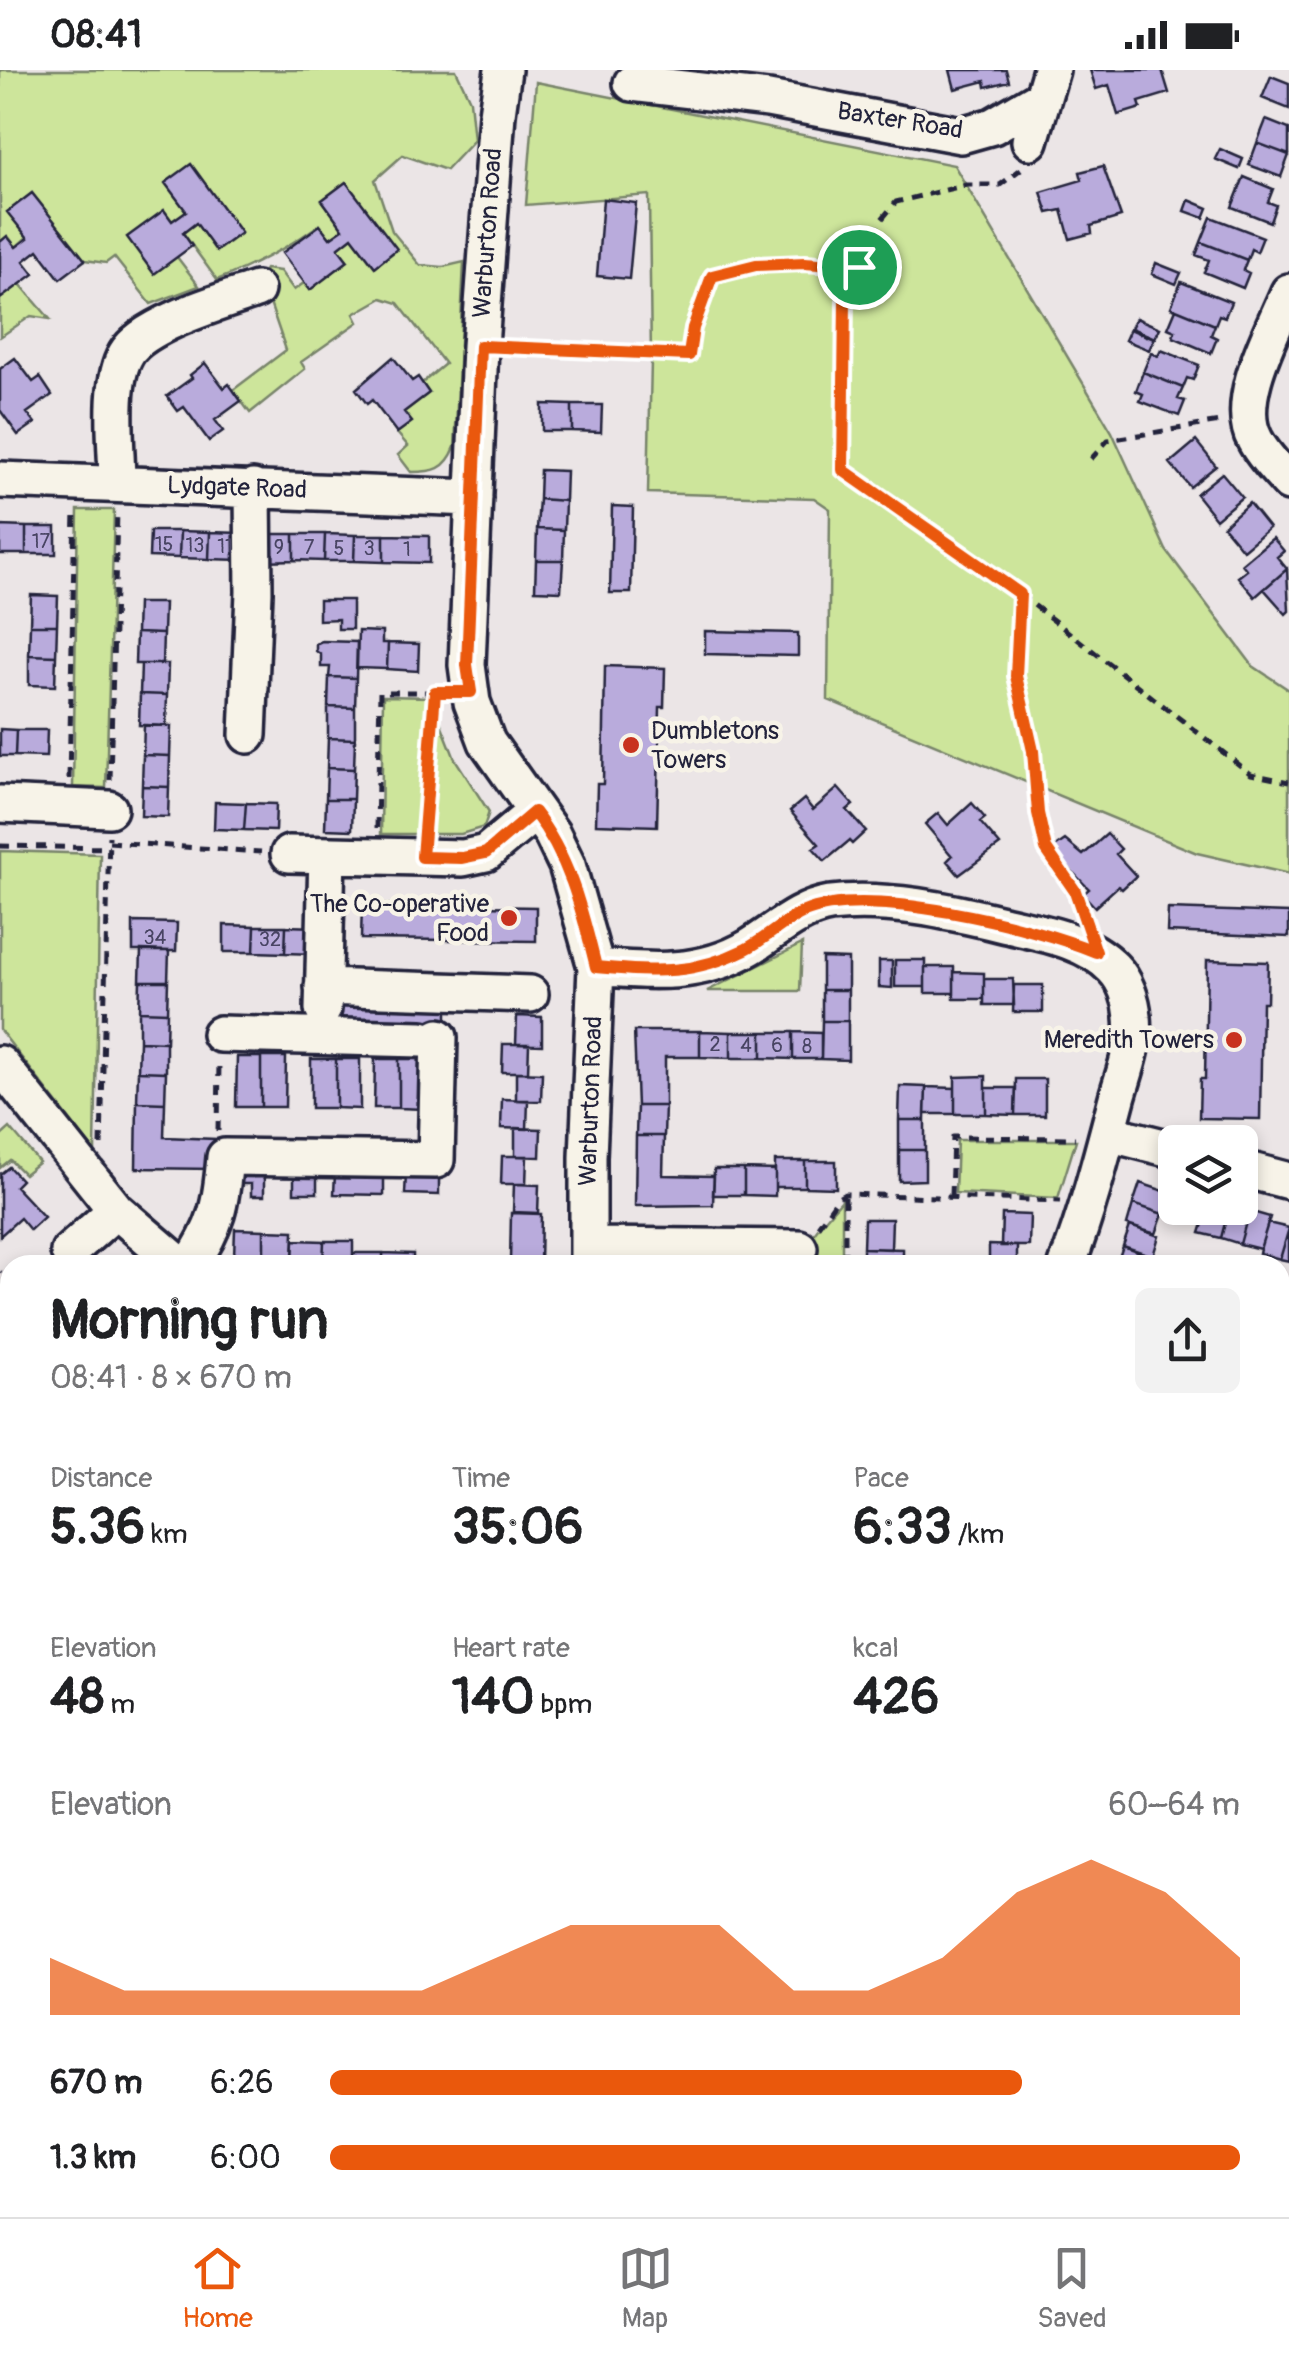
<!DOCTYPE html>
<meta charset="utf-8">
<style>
:root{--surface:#fff;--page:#f2f2f2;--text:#202124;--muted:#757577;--line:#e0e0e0;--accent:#ea580c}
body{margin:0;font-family:Pangolin,sans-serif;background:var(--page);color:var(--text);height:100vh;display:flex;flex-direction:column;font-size:38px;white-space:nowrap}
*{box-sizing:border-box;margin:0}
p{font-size:32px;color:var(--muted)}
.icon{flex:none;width:55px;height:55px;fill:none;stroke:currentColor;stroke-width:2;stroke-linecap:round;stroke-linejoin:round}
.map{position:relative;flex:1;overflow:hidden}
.drawer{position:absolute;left:0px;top:1185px;width:1290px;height:962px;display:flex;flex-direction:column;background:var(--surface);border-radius:30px 30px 0 0;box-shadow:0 5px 15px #0003}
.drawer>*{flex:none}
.controls{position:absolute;left:1158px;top:1055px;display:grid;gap:20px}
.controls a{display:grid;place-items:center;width:100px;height:100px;border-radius:15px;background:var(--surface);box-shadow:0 5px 15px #0003;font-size:50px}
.pin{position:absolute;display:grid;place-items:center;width:85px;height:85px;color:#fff;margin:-42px;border:5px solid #fff;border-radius:50%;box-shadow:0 2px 10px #0007}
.round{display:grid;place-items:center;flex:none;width:105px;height:105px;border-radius:15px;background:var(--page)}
.overview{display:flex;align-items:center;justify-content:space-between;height:170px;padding:0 50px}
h1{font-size:55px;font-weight:700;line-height:75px}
.metrics{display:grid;grid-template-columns:repeat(3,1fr);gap:15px;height:170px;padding:10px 50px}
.metrics div{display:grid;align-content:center}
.metrics b{font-size:50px;font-weight:700}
.metrics small{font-size:28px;font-weight:400}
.metrics p{font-size:28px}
.chart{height:280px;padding:20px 50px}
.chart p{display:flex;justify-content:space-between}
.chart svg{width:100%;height:180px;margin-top:10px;fill:var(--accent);opacity:.7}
ul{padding:0 50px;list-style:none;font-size:32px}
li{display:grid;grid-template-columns:160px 120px 1fr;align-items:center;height:75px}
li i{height:25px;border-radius:12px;background:var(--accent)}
.status{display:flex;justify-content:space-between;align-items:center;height:70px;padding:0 50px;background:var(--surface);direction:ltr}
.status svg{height:28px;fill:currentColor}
.tabs{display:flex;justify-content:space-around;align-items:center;height:140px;border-top:2px solid var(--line);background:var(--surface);font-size:28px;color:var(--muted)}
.tabs a{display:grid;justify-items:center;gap:5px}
.tabs .current{color:var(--accent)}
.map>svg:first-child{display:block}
</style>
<div class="status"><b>08:41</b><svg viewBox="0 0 49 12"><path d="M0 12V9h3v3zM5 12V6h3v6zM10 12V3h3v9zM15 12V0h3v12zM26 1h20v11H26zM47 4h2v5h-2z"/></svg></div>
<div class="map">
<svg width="1289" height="2147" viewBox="0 0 1289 2147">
<rect width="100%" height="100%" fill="#ebe5e6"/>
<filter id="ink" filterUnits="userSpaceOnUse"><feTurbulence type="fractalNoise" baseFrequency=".01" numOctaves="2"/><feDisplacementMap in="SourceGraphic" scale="20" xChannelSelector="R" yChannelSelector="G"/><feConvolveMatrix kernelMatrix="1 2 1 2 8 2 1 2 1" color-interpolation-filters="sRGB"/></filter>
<g filter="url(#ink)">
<path fill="#cde59b" stroke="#78846b" stroke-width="2.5" d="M0 0H456L470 30 474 70 446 100 403 85 375 110 392 161 420 195 443 197 464 192 455 377C446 400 434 402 411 402L398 385 408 376 397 363 411 352 404 342 429 323 422 313 445 294 398 233 382 228 354 244 358 252 301 292 305 299 250 343 233 320 286 280 261 207 265 199 280 201 294 220 304 213 310 219 348 191 338 178 352 167 374 196 397 180 346 112 322 130 343 159 330 168 319 155C286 179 255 195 217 210L183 163 196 153 217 181 241 163 191 95 166 113 186 141 172 151 164 140 177 187 199 216 151 234 114 187 106 193 85 190 32 123 8 142 27 167 16 177 8 166 0 172Z
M536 12 954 95 1112 362 1166 480 1253 596 1289 620V804L1197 783 828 630 830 439 814 428 648 423 651 291 649 125 526 135Z
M20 214 50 249 31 246 0 267V229Z
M78 440H114L106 718 73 717Z
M383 626 431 627 420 764H381Z
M437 643 455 689 489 742 484 757 461 764H427Z
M0 781 100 784 95 1082 0 960Z
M802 874 800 921H707Z
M10 1058 39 1092 24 1104 10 1090 0 1098V1067Z
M957 1070H1076L1058 1128 955 1123Z
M842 1130V1186L802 1185C808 1167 828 1145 842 1130Z
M10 1314V1452L0 1441V1322Z
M1280 2122 1289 2133V2147H1224L1236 2138H1280Z
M1040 2138H1179L1189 2147H1029Z"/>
<path fill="#b9abdc" stroke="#22223b" stroke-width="2.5" d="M950 0H1006L1009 11 986 17 985 11 955 19Z
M1090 0H1162L1169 23 1139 32 1141 38 1118 45 1109 15 1096 19Z
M1271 6 1289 13V39L1262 28Z
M1266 50 1289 59V85L1257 73Z
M1257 73 1289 85 1281 107 1249 95Z
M1220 79 1243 89 1239 99 1215 89Z
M191 94 241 163 216 181 196 153 183 163 192 176 154 204 127 167 164 140 172 151 186 141 165 113Z
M1103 96 1121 147 1091 156 1092 163 1070 169 1062 140 1048 143 1041 122 1082 110 1080 102Z
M1244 107 1273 119 1268 132 1276 135 1270 152 1232 137Z
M346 112 397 179 375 197 352 167 338 178 348 191 310 220 282 183 320 155 330 168 343 159 322 130Z
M32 123 85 190 60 209 38 180 24 191 34 204 0 229V172L7 166 16 177 28 168 7 142Z
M603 129 636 133 629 209 597 206Z
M1189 130 1208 138 1204 148 1185 141Z
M1211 147 1263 167 1257 182 1251 179 1247 190 1201 172Z
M1201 172 1247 190 1243 200 1249 203 1243 218 1204 202 1209 190 1196 185Z
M1156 193 1181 203 1176 214 1152 204Z
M1181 212 1231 232 1225 247 1219 245 1215 255 1171 237Z
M1176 239 1215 255 1211 265 1217 268 1211 283 1173 267 1175 261 1168 258Z
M1136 248 1160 258 1155 268 1131 258Z
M1130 259 1154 269 1149 280 1125 270Z
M1161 280 1199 295 1193 310 1187 308 1183 318 1143 302 1151 283 1158 286Z
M393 287 412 311 418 307 429 323 404 342 412 352 397 363 372 330 367 334 356 319Z
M15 288 33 312 40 307 52 325 27 343 35 353 18 365 0 340V299Z
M205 293 224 318 229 314 241 331 215 350 223 361 209 371 184 337 178 341 167 326 192 308 190 305Z
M1143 302 1183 318 1178 329 1185 331 1179 346 1140 331 1143 324 1136 321Z
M542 334 572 335V361H542Z
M572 335H602L601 362 572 361Z
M1196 371 1216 396 1190 417 1170 393Z
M540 400 566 401 565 431 539 429Z
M1222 403 1242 427 1216 449 1196 424Z
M539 429 565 431 564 460 537 459Z
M1249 433 1269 458 1243 480 1223 456Z
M612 436 633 437 631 523H610Z
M0 456 26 457V484H0Z
M26 457H56V484H26Z
M537 459 564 460 563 490H536Z
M150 461H180L179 488 149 487Z
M180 461 210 462 209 489 179 488Z
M210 462 241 463 240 490 209 489Z
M264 464H294V490L264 491Z
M294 464H325L324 491 294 490Z
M325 464 355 465 354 491H324Z
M355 465H384V492L354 491Z
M384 465 429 466V493L384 492Z
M1273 468 1284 481 1277 487 1287 499 1255 527 1238 507 1247 500 1242 494Z
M536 490H563L561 521 535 520Z
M1287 499 1289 541 1286 544 1264 519Z
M31 525 58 526 57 555H30Z
M319 530H352V559H338V549L319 550Z
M137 533H164L163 564 136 563Z
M30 555H57L56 586 29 585Z
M358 561 382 562V573H388L387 599 357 598Z
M705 561 798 563V586L705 584Z
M136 563 163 564 162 594H135Z
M322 571 357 572 356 608 329 607 330 597H321V585L316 581V574Z
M388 573 419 574 418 601 387 599Z
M29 585 56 586 55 616 29 615Z
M141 594H168L167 625 140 624Z
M605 596 665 598 664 637H660L657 756 596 754 597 714H603Z
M329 607 356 608 355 638 328 637Z
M140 624 167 625 166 656 139 655Z
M328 637 355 638V669L328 668Z
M144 655 171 656 170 686 143 685Z
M0 659 16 660 15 686H0Z
M16 660H47L46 687 15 686Z
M328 668 355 669 354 699 327 698Z
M143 685 170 686 169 717 142 716Z
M327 698 354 699 353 729H326Z
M142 716 169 717 168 747 141 746Z
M838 718 853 735 847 740 866 761 852 774 849 771 825 791 813 778 819 774 790 741 804 729 813 740Z
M326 729H353L352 760 325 759Z
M215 732 246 733 244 760 214 759Z
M246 733 276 734 275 761 244 760Z
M972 733 985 748 980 752 1000 775 959 805 947 791 952 786 925 754 938 743 948 755Z
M1107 764 1121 779 1116 784 1136 806 1122 819 1118 816 1095 837 1083 824 1089 819 1051 780 1065 770 1083 785Z
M362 834 536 837V871L361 869Z
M1168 839 1289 843V867L1167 862Z
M133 852 177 853 176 881H133Z
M224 855 255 856 254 882H224Z
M255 856H286L285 883 254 882Z
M286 856 316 857 315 884 285 883Z
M141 880 169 881 168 911H140Z
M822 888 848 889V920H822Z
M895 890H925V917H895Z
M1207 890 1268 892 1267 932H1262L1260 1049 1199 1048 1200 1009H1205Z
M879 891H892V918L879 917Z
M925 897H954V923H925Z
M954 902 984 903V929H954Z
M984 909H1013L1014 935H984Z
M140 911H168L167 942 139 941Z
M1014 915H1043V942H1013Z
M822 920H848V951H822Z
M338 936 447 939V962L337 959Z
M139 941 167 942 166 972 139 971Z
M517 946 542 947V975L516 974Z
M822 951H848V990L821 989Z
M634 961H700V987H665V1036H637Z
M700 961 731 962V988L700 987Z
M731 962H762V988H731Z
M762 962H793V989L762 988Z
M793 962 821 963V989H793Z
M139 971 166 972V1002L138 1001Z
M503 974H529L528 1002H502Z
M237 987H261V1037H236Z
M261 987H286L285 1037H261Z
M311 989H336V1038H311Z
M336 989H360V1039L336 1038Z
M375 989H399V1038H374Z
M399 989H424L423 1039 399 1038Z
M138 1001 166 1002 165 1033 137 1032Z
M516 1002 542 1003 541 1031 516 1030Z
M986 1006V1044H955V1007Z
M1016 1009H1045V1045H1015Z
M900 1016 926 1017 925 1050H899Z
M926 1017 955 1018V1044H925Z
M986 1018H1016L1015 1045 986 1044Z
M502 1029 528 1030 527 1059 501 1058Z
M137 1032 165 1033 164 1067 216 1069 215 1099 136 1098Z
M637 1036H665L664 1066H636Z
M899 1050H925V1080H899Z
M515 1058 541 1059 540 1087 515 1086Z
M636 1066H664L663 1105 714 1106 713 1135 635 1136Z
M899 1080H925V1110L899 1111Z
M502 1086H527L526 1114H501Z
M775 1091H805V1117H775Z
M805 1091H836V1118L805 1117Z
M9 1097 21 1110 15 1116 44 1147 30 1160 20 1148 0 1166V1104Z
M714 1099H744V1125H713Z
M744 1099 775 1100V1126L744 1125Z
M239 1101H264V1126H251V1114H239Z
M294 1102H317V1123H294Z
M335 1103 384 1104V1125L334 1124Z
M406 1104 439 1105V1125L405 1124Z
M1140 1113 1170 1123 1163 1144 1133 1134Z
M514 1114 539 1115 538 1143 513 1142Z
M1133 1134 1163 1144 1156 1164 1127 1155Z
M1190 1138H1201L1198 1153 1187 1150Z
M1208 1138H1229L1221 1168 1200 1163Z
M1229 1138 1249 1141 1240 1174 1221 1168Z
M1249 1141 1270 1147 1260 1179 1240 1174Z
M511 1143 541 1144 540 1195H474V1191L510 1192Z
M1002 1144 1030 1145 1029 1176H1001Z
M864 1149H892L891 1179 863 1178Z
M1268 1153 1289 1158 1280 1189 1259 1183Z
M1130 1156 1159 1166 1153 1186 1123 1176Z
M235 1159 264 1160V1187L234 1186Z
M1289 1159V1191L1280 1189Z
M264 1160 294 1161 293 1188 264 1187Z
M294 1170 324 1171 323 1195H293Z
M324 1171H353V1195H323Z
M989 1175 1017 1176V1195H989Z
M1123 1176 1142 1183 1138 1195 1118 1190Z
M863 1178 903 1179V1195H863Z
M353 1183H383V1195H353Z
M383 1183 413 1184V1195H383Z
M10 1214V1240L0 1229V1222Z
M10 1256V1300L0 1308V1265Z
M1287 1468 1289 1471V1509L1280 1498V1474Z
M1280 1498 1289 1509V1517L1280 1524Z
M9 1704 10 1736 0 1745V1712Z
M10 1740V1760L0 1749Z
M1289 1782V1877L1284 1881 1280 1877V1789Z
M1281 2017 1289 2026V2097L1280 2087Z
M325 2138H346L335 2147Z
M894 2138H982L971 2147H902Z"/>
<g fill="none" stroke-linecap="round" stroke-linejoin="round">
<defs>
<path id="minor" d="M503 0 497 44 480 276 467 595 472 632 487 672 552 764 567 795 596 897 588 1087V1195
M632 13 768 29 961 65 993 56 1041 28
M1030 71 1051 0
M1289 222C1273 261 1233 330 1255 370 1263 386 1278 400 1289 413
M0 410 474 428
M117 413C117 377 108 315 126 284 143 254 224 231 256 220
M248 665 254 522 253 418
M0 734 109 739
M289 784 463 788 486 783 535 742
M596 897C651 902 701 906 750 877 776 861 799 839 830 834 885 827 950 841 1003 854 1041 863 1085 869 1113 898 1125 910 1132 930 1133 947 1136 973 1124 1003 1117 1028 1102 1085 1088 1140 1067 1195
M323 917 530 924
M323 939 327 785
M220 964 422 969
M0 994 116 1140 180 1195
M1108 1063 1175 1080
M1240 1098 1289 1111
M588 1176 799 1178
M69 1182 116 1140
M190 1195C217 1156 221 1134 225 1087L436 1090 439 967
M1280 1422 1289 1414
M1280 1587 1289 1596
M0 1893 10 1906
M1280 1982 1289 1992
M395 2147 406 2138
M565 2147 576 2138"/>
<path id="major" d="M0 1550 10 1561
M506 2138 515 2147"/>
</defs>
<use href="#minor" stroke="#22223b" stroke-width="42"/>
<use href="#major" stroke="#22223b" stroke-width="52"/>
<path stroke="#22223b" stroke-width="5" stroke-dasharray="10 8" stroke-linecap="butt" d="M1021 99 1000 115H966L896 132 878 154 845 231 843 400 981 494 1251 704 1289 712
M508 277 689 285 693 258 712 206 756 195 859 197
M1091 389 1108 370 1220 352
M1020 526 1016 607 1033 681 1037 743 1046 779 1075 821 1084 847
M69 709 75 440
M110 710 117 441
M377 758 380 622H443
M424 759 435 622
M109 772 261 782
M0 776 109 778
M218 1061 219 992
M101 1075 109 766
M951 1126 953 1067 1075 1068
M818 1156 838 1128 845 1124 1061 1131
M825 1189H845V1124
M0 1202 1 1203
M0 1451 10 1462"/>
<use href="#minor" stroke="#f7f3e8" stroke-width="35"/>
<use href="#major" stroke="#f7f3e8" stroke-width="45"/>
</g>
</g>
<g fill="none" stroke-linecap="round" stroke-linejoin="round" filter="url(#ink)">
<defs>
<path id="route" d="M805 193 859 197 845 231 843 400 1020 524 1016 606 1033 681 1038 743 1046 779 1075 821 1096 882C1034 856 867 815 804 842 783 851 766 869 746 879 691 906 655 902 596 897 582 841 570 788 534 742L486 783 462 788 422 787 435 622H471L467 595 480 276 689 285 693 258 712 206 756 195Z"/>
</defs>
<use href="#route" stroke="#fff" stroke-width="20"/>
<use href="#route" stroke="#ea580c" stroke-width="12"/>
</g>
<g fill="#c8321e" stroke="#f7f3e8" stroke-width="4">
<circle cx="631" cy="675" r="10"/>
<circle cx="509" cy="848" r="10"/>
<circle cx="1234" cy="970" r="10"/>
</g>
<g text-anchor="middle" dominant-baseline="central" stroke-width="9" stroke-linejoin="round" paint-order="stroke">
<g font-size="20" fill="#484463">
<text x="41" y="471">17</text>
<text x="164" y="474">15</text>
<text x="195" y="475">13</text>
<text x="225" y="476">11</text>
<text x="279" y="477">9</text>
<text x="309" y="477">7</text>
<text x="339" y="478">5</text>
<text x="369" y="478">3</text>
<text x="407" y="479">1</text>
<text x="155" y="867">34</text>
<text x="270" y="869">32</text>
<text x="715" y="974">2</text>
<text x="746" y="975">4</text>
<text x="777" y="975">6</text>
<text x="807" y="976">8</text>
</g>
<g font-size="25" fill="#22223b" stroke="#f7f3e8">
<text transform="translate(900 51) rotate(9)">Baxter Road</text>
<text transform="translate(488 163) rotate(-86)">Warburton Road</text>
<text transform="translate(237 418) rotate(2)">Lydgate Road</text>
<text transform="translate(591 1031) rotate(-88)">Warburton Road</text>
</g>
<g font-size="25" fill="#22223b" stroke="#f7f3e8" text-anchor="end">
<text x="651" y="661" text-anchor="start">Dumbletons<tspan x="651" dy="29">Towers</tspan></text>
<text x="489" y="834">The Co-operative<tspan x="489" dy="29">Food</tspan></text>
<text x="1214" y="970">Meredith Towers</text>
</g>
</g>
</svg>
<div class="controls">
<a><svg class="icon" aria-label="layers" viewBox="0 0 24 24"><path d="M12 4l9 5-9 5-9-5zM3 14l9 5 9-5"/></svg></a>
</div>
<div class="pin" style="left:859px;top:197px;background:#1e9e55"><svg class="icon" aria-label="arrive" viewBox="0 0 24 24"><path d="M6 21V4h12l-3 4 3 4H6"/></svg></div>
<section class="drawer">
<div class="overview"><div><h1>Morning run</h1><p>08:41 · 8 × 670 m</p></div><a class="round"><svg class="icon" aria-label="share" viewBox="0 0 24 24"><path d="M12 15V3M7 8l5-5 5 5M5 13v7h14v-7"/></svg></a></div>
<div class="metrics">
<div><p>Distance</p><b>5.36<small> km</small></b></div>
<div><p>Time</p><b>35:06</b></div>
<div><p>Pace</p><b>6:33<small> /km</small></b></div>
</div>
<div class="metrics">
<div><p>Elevation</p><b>48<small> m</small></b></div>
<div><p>Heart rate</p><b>140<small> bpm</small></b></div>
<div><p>kcal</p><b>426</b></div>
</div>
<div class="chart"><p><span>Elevation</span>60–64 m</p>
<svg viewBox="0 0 160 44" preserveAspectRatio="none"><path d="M0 44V30L10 38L20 38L30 38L40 38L50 38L60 30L70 22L80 22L90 22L100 38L110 38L120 30L130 14L140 6L150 14L160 30V44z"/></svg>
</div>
<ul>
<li><b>670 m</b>6:26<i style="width:76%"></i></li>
<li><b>1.3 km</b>6:00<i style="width:100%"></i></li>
</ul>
</section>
</div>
<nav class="tabs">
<a class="current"><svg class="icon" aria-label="home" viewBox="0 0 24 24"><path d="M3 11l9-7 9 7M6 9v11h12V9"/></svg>Home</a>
<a><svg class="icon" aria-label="map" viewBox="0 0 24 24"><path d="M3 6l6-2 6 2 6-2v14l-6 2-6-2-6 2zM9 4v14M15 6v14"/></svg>Map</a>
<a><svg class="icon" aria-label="saved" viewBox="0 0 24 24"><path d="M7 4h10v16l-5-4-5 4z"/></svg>Saved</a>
</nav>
